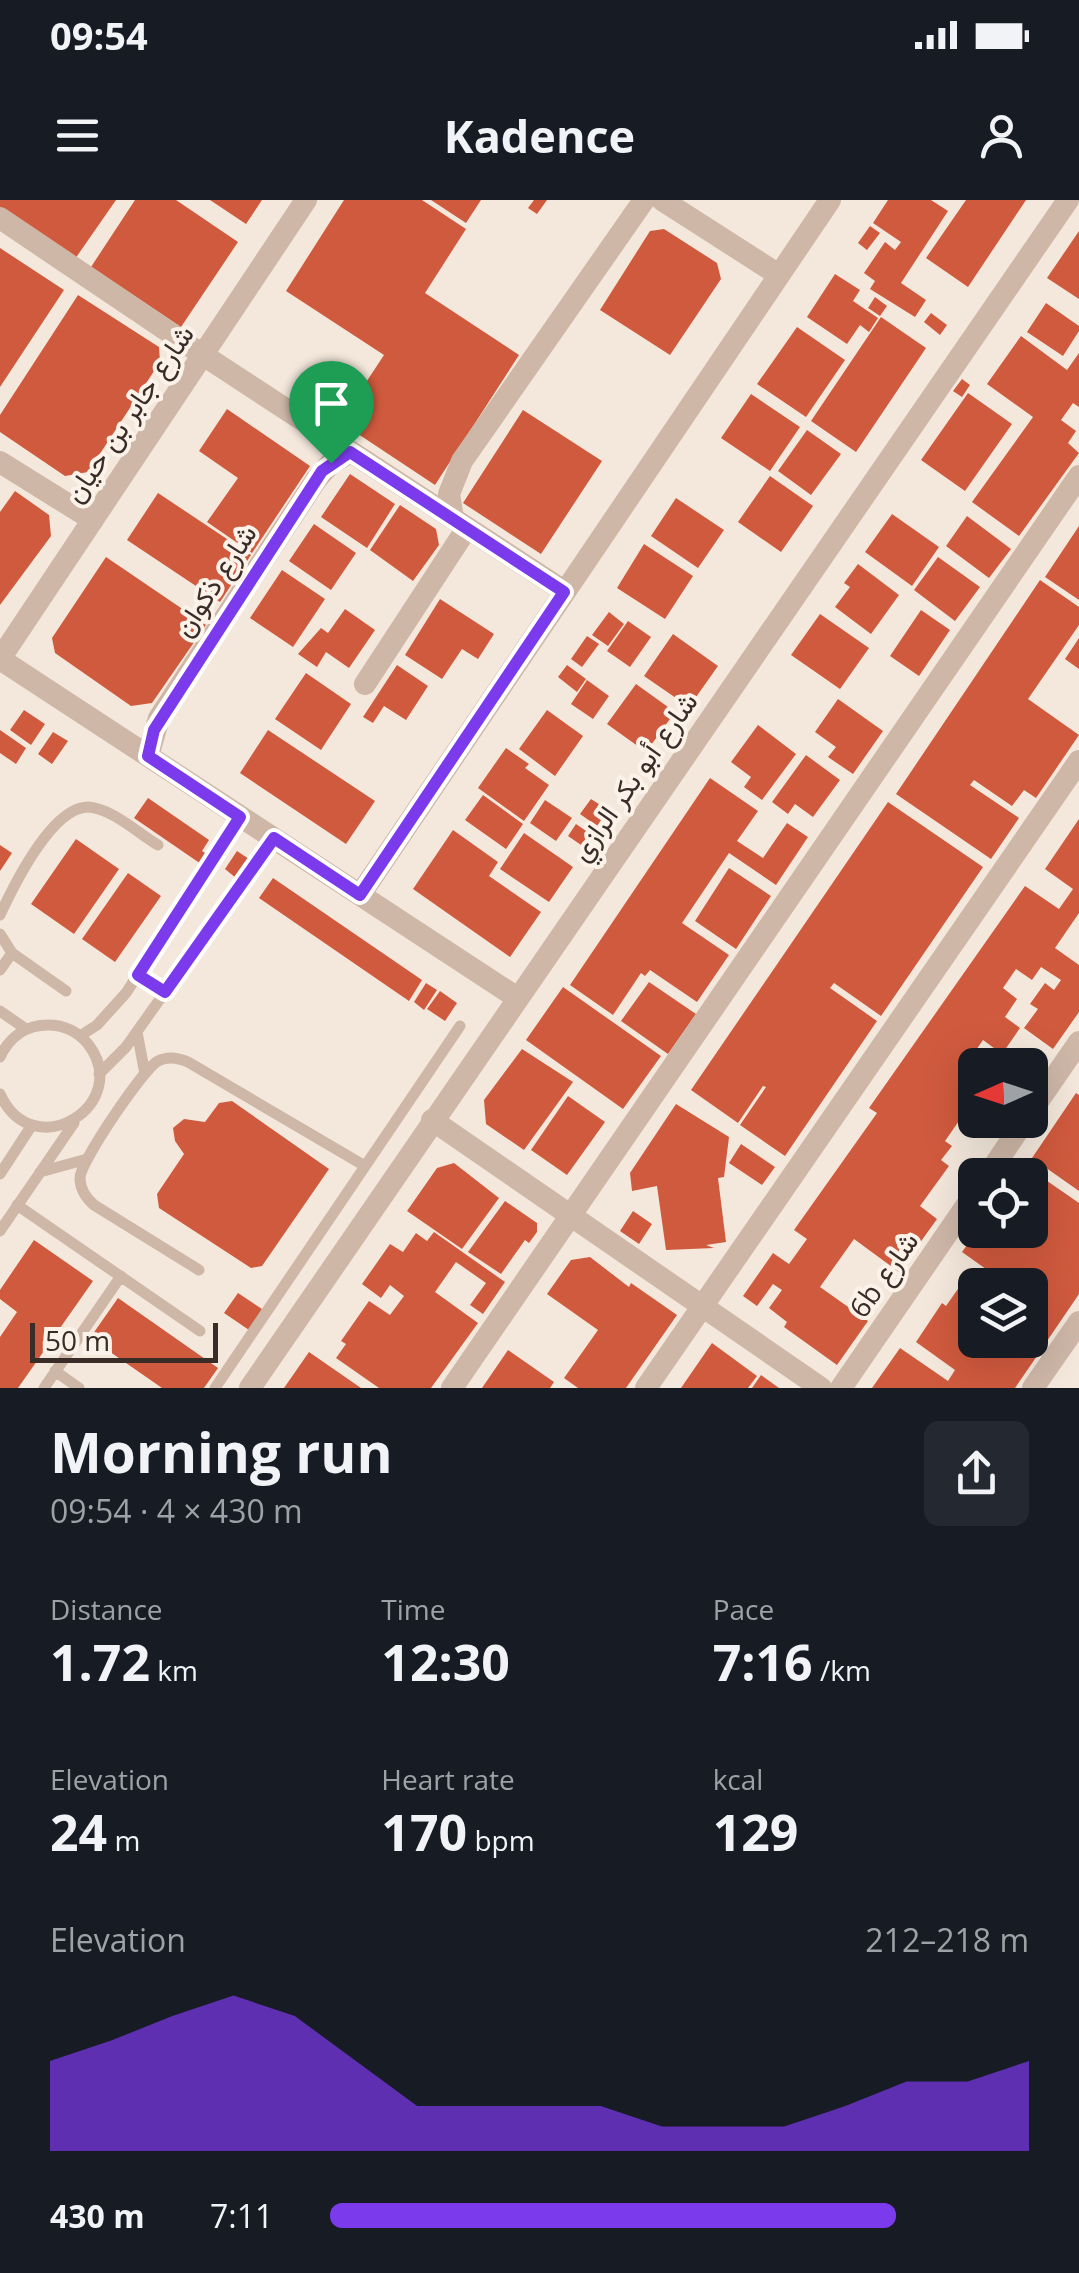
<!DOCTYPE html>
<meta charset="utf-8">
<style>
:root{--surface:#171b24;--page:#242831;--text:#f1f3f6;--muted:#9ea1a6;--accent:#7c3aed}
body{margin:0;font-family:"Open Sans",Vazirmatn,sans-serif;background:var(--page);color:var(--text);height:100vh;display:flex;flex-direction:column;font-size:38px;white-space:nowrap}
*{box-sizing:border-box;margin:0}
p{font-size:32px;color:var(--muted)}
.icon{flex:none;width:55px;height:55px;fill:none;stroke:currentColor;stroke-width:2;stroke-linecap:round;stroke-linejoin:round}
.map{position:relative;height:1188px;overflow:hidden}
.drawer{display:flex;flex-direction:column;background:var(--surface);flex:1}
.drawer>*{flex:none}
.needle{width:65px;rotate:267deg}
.tools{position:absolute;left:958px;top:848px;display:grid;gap:20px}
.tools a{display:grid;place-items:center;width:90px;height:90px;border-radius:15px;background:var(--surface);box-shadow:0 10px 40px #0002;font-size:50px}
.scale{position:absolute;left:30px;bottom:25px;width:188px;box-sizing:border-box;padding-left:10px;border:5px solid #3a2d28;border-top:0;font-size:28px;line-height:35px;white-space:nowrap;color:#3a2d28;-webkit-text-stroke:8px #fbf2e9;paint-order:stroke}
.pin{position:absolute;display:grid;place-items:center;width:85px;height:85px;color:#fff;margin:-102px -42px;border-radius:50% 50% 50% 0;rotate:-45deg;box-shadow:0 0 10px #0007}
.pin .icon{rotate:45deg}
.round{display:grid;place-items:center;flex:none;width:105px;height:105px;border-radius:15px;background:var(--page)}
.overview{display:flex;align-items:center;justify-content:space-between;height:170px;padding:0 50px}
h1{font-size:55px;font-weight:700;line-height:75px}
.stats{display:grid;grid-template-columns:repeat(3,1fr);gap:15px;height:170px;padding:10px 50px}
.stats div{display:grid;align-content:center}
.stats b{font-size:50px;font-weight:700}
.stats small{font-size:28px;font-weight:400}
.stats p{font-size:28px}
.chart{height:280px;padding:20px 50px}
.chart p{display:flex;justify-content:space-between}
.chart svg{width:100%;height:180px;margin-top:10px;fill:var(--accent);opacity:.7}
ul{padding:0 50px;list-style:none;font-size:32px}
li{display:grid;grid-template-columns:160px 120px 1fr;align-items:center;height:75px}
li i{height:25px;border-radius:12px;background:var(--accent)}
.status{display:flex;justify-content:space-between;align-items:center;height:70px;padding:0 50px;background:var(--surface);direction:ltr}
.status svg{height:28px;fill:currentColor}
header{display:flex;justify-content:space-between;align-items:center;height:130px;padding:0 50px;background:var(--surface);font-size:45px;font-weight:700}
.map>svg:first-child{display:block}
</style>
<div class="status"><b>09:54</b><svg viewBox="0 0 49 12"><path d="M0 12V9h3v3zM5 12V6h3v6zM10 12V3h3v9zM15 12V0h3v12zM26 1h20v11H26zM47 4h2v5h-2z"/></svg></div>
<header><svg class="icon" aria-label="menu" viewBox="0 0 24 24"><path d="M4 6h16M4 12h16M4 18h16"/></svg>Kadence<svg class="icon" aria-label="person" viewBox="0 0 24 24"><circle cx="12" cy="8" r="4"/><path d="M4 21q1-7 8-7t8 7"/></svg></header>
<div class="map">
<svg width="1079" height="1188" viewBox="0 0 1079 1188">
<rect width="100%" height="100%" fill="#f4e8dc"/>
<path fill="#d05a3e" d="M0 0H116L75 59 0 10Z
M135 0H176L238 42 181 127 91 67Z
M210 0H262L246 24Z
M344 0H422L466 29 425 93 519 155 435 285 340 222 384 155 286 91Z
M431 0H481L466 23Z
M534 0H547L537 14 528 8Z
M888 0H931L948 11 901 83 926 100 915 117 870 89 875 81 864 73 885 42 895 50 901 42 873 23Z
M966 0H1026L968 87 926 58Z
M870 26 880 33 867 50 858 43Z
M664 29 717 63 721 79 670 155 600 110 650 31Z
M1079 31V99L1047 78Z
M0 48 64 90 0 187Z
M835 74 860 90 853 101 878 118 869 132 860 125 847 144 807 117Z
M78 95 159 147 160 162 88 272 65 276 0 232V215Z
M875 97 887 106 880 116 868 108Z
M1046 103 1079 126V131L1063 156 1027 132Z
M931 113 947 125 940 135 924 122Z
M881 117 926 148 856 252 811 221Z
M797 127 845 160 806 217 757 184Z
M1021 136 1067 170 1079 153V207L1073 203 1061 220 1076 231 1068 243 1079 253 1019 336 972 302 1033 217 987 184Z
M962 179 970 185 962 197 953 191Z
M968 193 1012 224 965 291 921 260Z
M751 194 800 227 770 271 721 238Z
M227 209 310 266 252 353 207 322 238 278 199 251Z
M523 210 602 261 541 354 463 303Z
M807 230 841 254 811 295 778 271Z
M350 274 395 304 367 348 321 317Z
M770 276 813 306 781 352 738 322Z
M15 291 49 315 51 336 0 405V312Z
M158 293 251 355 220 402 127 340Z
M676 298 724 330 698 368 651 336Z
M400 305 436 329 439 345 413 381 370 350Z
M892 314 939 347 912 386 865 352Z
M967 316 1011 349 989 378 946 346Z
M314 324 356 353 331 390 289 361Z
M1079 326V400L1045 377Z
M644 344 693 376 665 419 617 388Z
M106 357 206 425 152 503 131 506 55 453 52 438Z
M938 357 980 387 955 421 914 390Z
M858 364 899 395 871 434 835 407 850 387 844 383Z
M282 370 325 399 293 447 250 418Z
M1040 380 1079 407V425L1028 499 1079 535 1036 598 1024 590 1012 606 974 580 970 585 1019 618 991 659 896 594Z
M440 399 494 434 478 459 462 449 442 479 405 455Z
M345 409 375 430 349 468 326 452 317 467 298 454 321 428 328 433Z
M921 410 950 430 919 476 890 456Z
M609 412 624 424 608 446 592 435Z
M820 414 869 448 840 489 791 455Z
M628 421 651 437 630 467 607 451Z
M673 434 718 466 689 507 644 476Z
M587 436 599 444 582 467 571 459Z
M1079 438V469L1065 459Z
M397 465 428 486 406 520 384 506 373 523 363 517Z
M567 465 586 479 577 492 558 477Z
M306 473 351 504 321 550 275 519Z
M587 480 609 496 593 519 571 504Z
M636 484 675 512 646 552 607 524Z
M838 499 883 531 853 574 828 557 836 547 815 532Z
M24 510 45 524 31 545 10 530Z
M547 510 583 536 555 576 519 549Z
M758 525 796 554 762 600 744 587 751 577 731 562Z
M0 530 26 548 16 564 0 553Z
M268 530 375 601 346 644 240 573Z
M53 532 68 541 52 564 38 554Z
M506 548 529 564 525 568 549 585 524 621 478 588Z
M806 555 840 580 813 617 795 604 788 614 772 602Z
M710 578 758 611 737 641 763 658 787 623 808 637 776 685 729 653 682 723 729 755 697 802 650 770 645 776 641 773 613 815 570 785Z
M483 595 523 624 506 649 465 620Z
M148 598 209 640 202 651 208 655 201 664 134 618Z
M591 599 608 610 597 626 580 614Z
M545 600 572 618 556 641 530 623Z
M888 602 983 667 881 816 834 783 830 788 877 821 785 956 740 925 766 887 763 886 738 923 691 890Z
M1079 619V713L1055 748 1079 765V812L1053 849 1024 828 1038 809 1030 804 1045 783 1054 790 1061 780 1041 767 1032 780 1016 769 1003 788 1017 799 1005 817 1020 828 1002 854 983 840 969 860 975 864V911L967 922 961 918 945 941 952 946 941 960 949 966 920 1006 937 1019 899 1072 854 1039 820 1087 868 1121 837 1165 784 1127 787 1122 769 1108 782 1090 773 1084 757 1106 743 1096 773 1053 789 1064 807 1039 794 1030 877 913 869 908 1025 686 1059 709 1073 689 1045 669Z
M576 624 592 635 584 647 568 636Z
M453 630 498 662 489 676 541 712 510 757 413 689Z
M524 633 573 667 549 702 500 669Z
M76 639 119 669 74 734 31 704Z
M0 645 12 653 0 671Z
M237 651 249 659 236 678 225 669Z
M729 668 771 696 736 749 695 721Z
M128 673 161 696 115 762 82 739Z
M273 678 422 780 409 801 259 698Z
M649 782 696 814 668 854 621 821Z
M426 783 437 790 424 810 414 802Z
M563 787 661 856 623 909 526 840Z
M440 791 457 803 445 821 427 809Z
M522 849 573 882 524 950 486 924 484 900Z
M1076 893 1079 895V991L1032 958Z
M568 896 605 922 567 975 531 950Z
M232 901 329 969 262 1066 251 1068 159 1008 157 994 184 954 175 941 173 928 184 919 205 922 219 903Z
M676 904 729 937 724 977 718 978 726 1042 706 1045 714 1048 666 1050 657 986 632 991 630 973Z
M978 920H1005L996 933Z
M741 944 775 967 762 985 729 963Z
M454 963 499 998 462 1049 407 1011 437 968Z
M1024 965 1079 1003V1094L1045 1144 1030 1133V1085H996L1000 1079 962 1052 977 1031 995 1043 1005 1030H1030V975H1017Z
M505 1001 537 1023V1032L529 1043 525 1040 501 1074 468 1052Z
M633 1011 652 1024 639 1044 620 1031Z
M434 1032 505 1082 483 1114 470 1105 486 1083 456 1062 435 1092 478 1123 431 1188H379L336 1158 346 1144 341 1141 369 1101 390 1115 404 1096 390 1085 381 1098 362 1084 390 1044 403 1052 416 1033 427 1041Z
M34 1040 93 1081 18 1188H0V1137L17 1112 0 1099V1090Z
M590 1057 629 1087 631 1083 677 1115 626 1188H578L564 1178 598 1130 547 1094 571 1060Z
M960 1086 975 1096V1140H1014L1037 1156 1015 1188H872L900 1148 948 1181 955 1170 916 1142 942 1103 946 1106Z
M238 1093 262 1109 249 1130 224 1113Z
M118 1098 218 1168 204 1188H162L90 1138Z
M712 1143 757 1176 748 1188H681Z
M508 1150 554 1182 550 1188H482Z
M309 1152 361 1188H284Z
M761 1175 779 1188H752Z"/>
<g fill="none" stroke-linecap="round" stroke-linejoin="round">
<path stroke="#ceb7a7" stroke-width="11" d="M0 715C14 685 52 607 88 607 111 608 138 633 158 645
M0 734 12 753 66 791
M0 770 12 753
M137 775 165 792
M0 811 26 829
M137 832 145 874
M80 836 97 825 126 793 240 617
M0 857C9 838 25 825 48 825 64 825 78 832 88 844 134 903 34 968 0 894
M99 874 126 847 274 638
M40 972 87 959
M0 974 32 925
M17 1005 200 1131
M0 1031 74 923
M199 1070 94 1005C86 998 80 989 80 978 80 962 144 868 158 861 168 856 179 858 188 862L365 966
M55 1171 79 1188
M44 1188 121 1076
M215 1188 460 826"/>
<path stroke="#ceb7a7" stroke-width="22" d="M662 0 779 75
M0 18 203 155 564 391
M0 262 93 320
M453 318 449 294 462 261 644 0
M0 459 516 797
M0 459 306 0
M365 484 467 328
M148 556 159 518 316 280 331 263 351 252
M360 695 830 0
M1030 913 1079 842
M432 920 821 1188
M988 975 1025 920
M250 1188 1068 0
M452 1188 1079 276
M646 1188 1079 561
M841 1188 975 993
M1033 1188 1079 1122"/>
</g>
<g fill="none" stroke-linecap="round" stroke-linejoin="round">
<defs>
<path id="route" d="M350 252 564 392 360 695 274 638 165 792 138 775 240 617 148 556 154 530 322 271Z"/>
</defs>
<use href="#route" stroke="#fff" stroke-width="20"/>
<use href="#route" stroke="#7c3aed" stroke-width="12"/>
</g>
<g text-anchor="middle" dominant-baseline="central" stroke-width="8" stroke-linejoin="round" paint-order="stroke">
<g font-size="28" fill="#3a2d28" stroke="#fbf2e9">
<text transform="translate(128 213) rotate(-56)">شارع جابر بن حيان</text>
<text transform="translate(214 380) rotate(-57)">شارع ذكوان</text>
<text transform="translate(633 576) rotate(-55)">شارع أبو بكر الرازي</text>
<text transform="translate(883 1074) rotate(-55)">6b شارع</text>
</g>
</g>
</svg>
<div class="tools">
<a><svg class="needle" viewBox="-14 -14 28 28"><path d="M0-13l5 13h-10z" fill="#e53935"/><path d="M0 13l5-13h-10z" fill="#9ea1a6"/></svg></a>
<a><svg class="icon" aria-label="locate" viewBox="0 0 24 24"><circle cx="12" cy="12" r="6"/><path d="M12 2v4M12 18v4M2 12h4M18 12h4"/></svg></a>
<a><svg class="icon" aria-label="layers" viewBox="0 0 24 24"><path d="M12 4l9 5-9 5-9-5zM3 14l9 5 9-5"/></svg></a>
</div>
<div class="scale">50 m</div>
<div class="pin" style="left:331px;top:263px;background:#1e9e55"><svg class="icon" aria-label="arrive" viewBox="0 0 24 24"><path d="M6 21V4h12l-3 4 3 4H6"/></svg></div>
</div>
<section class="drawer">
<div class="overview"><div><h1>Morning run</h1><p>09:54 · 4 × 430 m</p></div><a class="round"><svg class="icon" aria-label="share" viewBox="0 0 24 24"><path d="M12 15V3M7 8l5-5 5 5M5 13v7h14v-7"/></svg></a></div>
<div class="stats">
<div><p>Distance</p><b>1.72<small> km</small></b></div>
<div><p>Time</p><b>12:30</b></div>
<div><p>Pace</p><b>7:16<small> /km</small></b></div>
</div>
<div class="stats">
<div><p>Elevation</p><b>24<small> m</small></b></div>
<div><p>Heart rate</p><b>170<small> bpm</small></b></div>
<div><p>kcal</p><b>129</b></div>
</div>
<div class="chart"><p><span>Elevation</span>212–218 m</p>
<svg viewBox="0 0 160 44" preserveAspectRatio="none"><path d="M0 44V22L10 17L20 11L30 6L40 11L50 22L60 33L70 33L80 33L90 33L100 38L110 38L120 38L130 33L140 27L150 27L160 22V44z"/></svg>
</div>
<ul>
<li><b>430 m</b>7:11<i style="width:81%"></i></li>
</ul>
</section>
